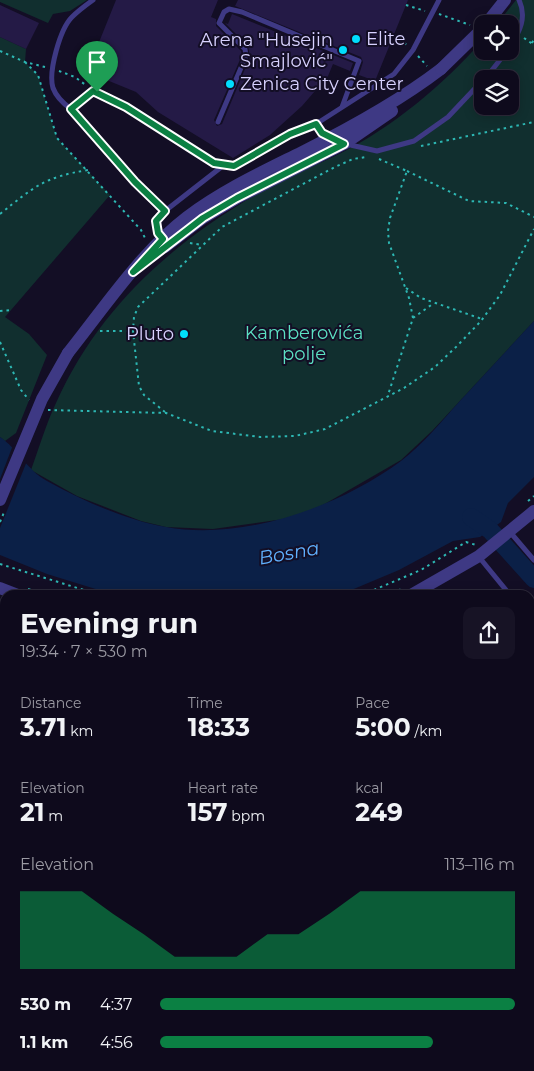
<!DOCTYPE html>
<meta charset="utf-8">
<style>
:root{--surface:#0e0a1c;--page:#171325;--text:#f1f3f6;--muted:#9b9aa3;--line:#2e2b3b;--accent:#0b8043}
body{margin:0;font-family:Montserrat,sans-serif;background:var(--page);color:var(--text);height:100vh;display:flex;flex-direction:column;font-size:19px;white-space:nowrap}
*{box-sizing:border-box;margin:0}
p{font-size:16px;color:var(--muted)}
.icon{flex:none;width:28px;height:28px;fill:none;stroke:currentColor;stroke-width:2;stroke-linecap:round;stroke-linejoin:round}
.map{position:relative;flex:1;overflow:hidden}
.details{position:absolute;left:0px;top:590px;width:535px;height:481px;display:flex;flex-direction:column;background:var(--surface);border-radius:15px 15px 0 0;box-shadow:0 2px 12px #0003,0 0 0 1px var(--line)}
.details>*{flex:none}
.tools{position:absolute;left:474px;top:15px;display:grid;gap:10px}
.tools a{display:grid;place-items:center;width:45px;height:45px;border-radius:10px;background:var(--surface);box-shadow:0 2px 12px #0003,0 0 0 1px var(--line);font-size:25px}
.pin{position:absolute;display:grid;place-items:center;width:42px;height:42px;color:#fff;margin:-51px -21px;border-radius:50% 50% 50% 0;rotate:-45deg;box-shadow:0 0 5px #0007}
.pin .icon{rotate:45deg}
.round{display:grid;place-items:center;flex:none;width:52px;height:52px;border-radius:10px;background:var(--page)}
.summary{display:flex;align-items:center;justify-content:space-between;height:85px;padding:0 20px}
h1{font-size:28px;font-weight:700;line-height:38px}
.metrics{display:grid;grid-template-columns:repeat(3,1fr);gap:8px;height:85px;padding:5px 20px}
.metrics div{display:grid;align-content:center}
.metrics b{font-size:25px;font-weight:700}
.metrics small{font-size:14px;font-weight:400}
.metrics p{font-size:14px}
.chart{height:140px;padding:10px 20px}
.chart p{display:flex;justify-content:space-between}
.chart svg{width:100%;height:90px;margin-top:5px;fill:var(--accent);opacity:.7}
ul{padding:0 20px;list-style:none;font-size:16px}
li{display:grid;grid-template-columns:80px 60px 1fr;align-items:center;height:38px}
li i{height:12px;border-radius:6px;background:var(--accent)}
.map>svg:first-child{display:block}
</style>
<div class="map">
<svg width="534" height="1071" viewBox="0 0 534 1071">
<rect width="100%" height="100%" fill="#130e25"/>
<path fill="#112f2f" fill-rule="evenodd" d="M0 0H87L70 11 53 14 48 23 0 2Z
M516 0H534V321L432 431 401 460 316 509 284 519 213 529 166 527 141 521 77 496 31 470C39 448 46 424 56 403 100 305 178 237 270 187 293 174 318 165 341 153 393 127 444 84 482 41V51H510V24H497ZM482 79H510V106H482Z
M0 37 26 49 25 62 38 75 57 138 110 195 5 317 29 334 47 355 16 433 5 441 0 437Z"/>
<path fill="#0b2047" d="M534 321V477L508 503 501 522 480 537 453 541 399 570 349 591 326 595H115L47 574 0 555V437C18 449 27 470 47 481 83 501 126 520 166 527 243 541 339 507 401 461 423 444 441 422 459 402 484 375 509 348 534 321Z"/>
<path fill="#130e25" d="M13 445 27 461 0 528V479Z"/>
<g fill="none" stroke-linecap="round" stroke-linejoin="round">
<path stroke="#0b2047" stroke-width="18" d="M471 517 490 530 534 579"/>
</g>
<path fill="#241a46" d="M116 0H218L211 17 216 19V26L241 51 242 55 214 120 217 126 222 124 250 57 248 46 225 23 228 24 232 14 353 63 350 71 333 64 328 76 302 106 270 135 233 158 158 112 136 92 87 72Z
M238 0H408L375 81 359 75 363 62 361 57 235 6Z
M0 5 39 23 26 49 0 37Z"/>
<g fill="none" stroke-linecap="round" stroke-linejoin="round">
<path stroke="#2db7b3" stroke-width="2" stroke-dasharray="2.5 4" stroke-linecap="butt" d="M406 5 425 11
M439 14 470 25
M394 35 408 46
M524 38 534 45
M532 43 534 39
M0 51 25 62 45 67
M418 56 427 66
M25 62 38 75 57 138 141 230 146 240
M59 71 75 77 87 86
M421 146 534 122
M379 159 407 171 390 218 388 231 389 243 409 298 413 318 388 395
M407 171 469 201 506 203 534 217
M0 214C34 187 44 177 88 170
M190 243 202 245
M406 288 421 298 482 319
M0 311 11 310
M413 318 434 303
M100 331H133
M0 342 21 390 29 400
M48 410 166 413 212 431 260 437 295 436 325 429 404 388 435 367 456 347 481 321 500 295 534 229
M165 412 144 395 139 386 133 331 134 317 138 307 222 227 335 167 353 159 366 157
M528 501 534 496
M0 564 100 595
M28 589 52 595
M362 595 421 570 466 542 476 545
M386 595 402 589
M0 602 5 604
M0 972 5 978
M266 1066V1071"/>
<path stroke="#3e3984" stroke-width="5" d="M93 0C86 5 78 11 72 17 60 29 48 72 53 88 56 96 64 104 71 109L93 91 97 92 125 107 179 143 214 163 234 166 308 126 316 124 322 133 329 136
M510 46C520 32 527 17 519 0
M485 79 507 51
M71 109 135 182 165 211 157 221 158 233 163 239
M218 122 246 56 245 49 219 23 224 12 229 9 242 12 359 61 342 107
M316 124 394 74 413 50 439 0
M346 144 377 151 414 141 448 117 482 81
M165 211 224 165
M510 532 534 560
M479 557 510 595
M0 898H5
M153 1071V1066"/>
<path stroke="#3e3984" stroke-width="7" d="M530 766 534 755
M454 1071V1066"/>
<path stroke="#3e3984" stroke-width="10" d="M0 795H5
M530 861 534 862
M530 1022 534 1025
M279 1071 280 1066"/>
<path stroke="#3e3984" stroke-width="12" d="M486 24 505 0
M165 247 203 218 237 198 344 144 392 111
M68 353C104 308 141 252 187 217 223 190 262 172 302 152 350 128 398 102 441 69
M0 588 18 595
M411 595 479 556 534 511"/>
<path stroke="#2db7b3" stroke-width="2" stroke-dasharray="2.5 4" stroke-linecap="butt" d="M0 522 5 510"/>
<path stroke="#3e3984" stroke-width="12" d="M441 69 482 29
M0 500 42 399 68 353"/>
</g>
<g fill="none" stroke-linecap="round" stroke-linejoin="round">
<defs>
<path id="route" d="M93 91 126 107 214 163 234 166 290 134 316 124 322 133 344 144 237 198 203 218 133 272 163 239 158 233 156 221 165 211 135 182 71 109Z"/>
</defs>
<use href="#route" stroke="#fff" stroke-width="10"/>
<use href="#route" stroke="#0b8043" stroke-width="6"/>
</g>
<g fill="#00ddfd" stroke="#130e25" stroke-width="2">
<circle cx="356" cy="39" r="5"/>
<circle cx="343" cy="50" r="5"/>
<circle cx="230" cy="84" r="5"/>
<circle cx="184" cy="334" r="5"/>
</g>
<g text-anchor="middle" dominant-baseline="central" stroke-width="4" stroke-linejoin="round" paint-order="stroke">
<g font-size="18" fill="#d8d2ff" stroke="#130e25" text-anchor="start">
<text x="366" y="39">Elite</text>
<text x="333" y="40" text-anchor="end">Arena "Husejin<tspan x="333" dy="21">Smajlović"</tspan></text>
<text x="240" y="84">Zenica City Center</text>
<text x="174" y="334" text-anchor="end">Pluto</text>
</g>
<g font-size="18" fill="#5ce1c3" stroke="#130e25">
<text x="304" y="333">Kamberovića<tspan x="304" dy="21">polje</tspan></text>
</g>
<g font-size="19" font-style="italic" fill="#60b1ff" stroke="#130e25">
<text transform="translate(289 553) rotate(-10)">Bosna</text>
</g>
</g>
</svg>
<div class="tools">
<a><svg class="icon" aria-label="locate" viewBox="0 0 24 24"><circle cx="12" cy="12" r="6"/><path d="M12 2v4M12 18v4M2 12h4M18 12h4"/></svg></a>
<a><svg class="icon" aria-label="layers" viewBox="0 0 24 24"><path d="M12 4l9 5-9 5-9-5zM3 14l9 5 9-5"/></svg></a>
</div>
<div class="pin" style="left:97px;top:92px;background:#1e9e55"><svg class="icon" aria-label="arrive" viewBox="0 0 24 24"><path d="M6 21V4h12l-3 4 3 4H6"/></svg></div>
<section class="details">
<div class="summary"><div><h1>Evening run</h1><p>19:34 · 7 × 530 m</p></div><a class="round"><svg class="icon" aria-label="share" viewBox="0 0 24 24"><path d="M12 15V3M7 8l5-5 5 5M5 13v7h14v-7"/></svg></a></div>
<div class="metrics">
<div><p>Distance</p><b>3.71<small> km</small></b></div>
<div><p>Time</p><b>18:33</b></div>
<div><p>Pace</p><b>5:00<small> /km</small></b></div>
</div>
<div class="metrics">
<div><p>Elevation</p><b>21<small> m</small></b></div>
<div><p>Heart rate</p><b>157<small> bpm</small></b></div>
<div><p>kcal</p><b>249</b></div>
</div>
<div class="chart"><p><span>Elevation</span>113–116 m</p>
<svg viewBox="0 0 160 44" preserveAspectRatio="none"><path d="M0 44V6L10 6L20 6L30 17L40 27L50 38L60 38L70 38L80 27L90 27L100 17L110 6L120 6L130 6L140 6L150 6L160 6V44z"/></svg>
</div>
<ul>
<li><b>530 m</b>4:37<i style="width:100%"></i></li>
<li><b>1.1 km</b>4:56<i style="width:77%"></i></li>
</ul>
</section>
</div>
